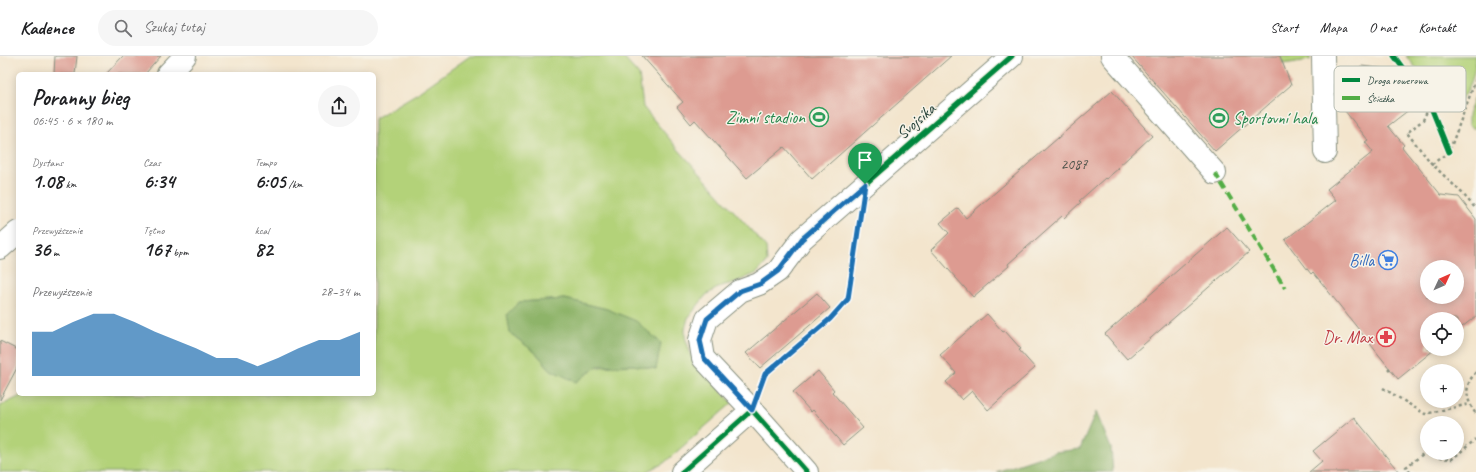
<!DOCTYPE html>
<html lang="pl">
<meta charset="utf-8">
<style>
:root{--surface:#fff;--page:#f6f6f6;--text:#202124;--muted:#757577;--line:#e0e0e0;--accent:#1f6fb2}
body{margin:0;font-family:Caveat,sans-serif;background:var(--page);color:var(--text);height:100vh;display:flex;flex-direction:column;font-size:15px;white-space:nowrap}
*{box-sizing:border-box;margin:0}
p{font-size:13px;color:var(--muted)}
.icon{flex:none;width:22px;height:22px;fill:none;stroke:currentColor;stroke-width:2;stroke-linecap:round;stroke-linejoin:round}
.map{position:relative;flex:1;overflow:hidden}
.drawer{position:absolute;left:16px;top:16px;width:360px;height:324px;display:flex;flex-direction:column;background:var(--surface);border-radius:6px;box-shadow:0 2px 10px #0003}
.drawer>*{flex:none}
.needle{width:26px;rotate:46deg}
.fabs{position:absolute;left:1420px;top:204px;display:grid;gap:8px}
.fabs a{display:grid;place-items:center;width:44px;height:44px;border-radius:50%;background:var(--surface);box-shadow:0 2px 10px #0003;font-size:20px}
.pin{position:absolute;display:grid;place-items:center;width:34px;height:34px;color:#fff;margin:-41px -17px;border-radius:50% 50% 50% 0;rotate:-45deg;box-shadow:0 0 4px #0007}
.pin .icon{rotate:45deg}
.round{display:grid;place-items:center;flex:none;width:42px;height:42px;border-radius:21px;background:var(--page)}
.headline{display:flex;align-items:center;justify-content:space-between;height:68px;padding:0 16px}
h1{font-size:22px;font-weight:800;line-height:30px}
.figures{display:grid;grid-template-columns:repeat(3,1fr);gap:6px;height:68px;padding:4px 16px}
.figures div{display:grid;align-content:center}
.figures b{font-size:20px;font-weight:800}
.figures small{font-size:11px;font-weight:400}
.figures p{font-size:11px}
.chart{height:112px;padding:8px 16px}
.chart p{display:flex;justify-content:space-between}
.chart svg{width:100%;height:72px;margin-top:4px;fill:var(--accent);opacity:.7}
header{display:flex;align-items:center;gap:24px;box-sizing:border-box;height:56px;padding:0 20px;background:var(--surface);border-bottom:1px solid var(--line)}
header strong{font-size:19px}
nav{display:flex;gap:22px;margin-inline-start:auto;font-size:14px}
.search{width:280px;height:36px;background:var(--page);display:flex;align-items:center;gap:10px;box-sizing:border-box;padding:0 14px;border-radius:22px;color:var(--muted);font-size:15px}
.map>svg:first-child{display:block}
</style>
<header>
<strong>Kadence</strong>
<div class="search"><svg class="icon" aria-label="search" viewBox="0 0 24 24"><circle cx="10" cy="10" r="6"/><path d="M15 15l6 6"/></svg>Szukaj tutaj</div>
<nav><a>Start</a><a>Mapa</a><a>O nas</a><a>Kontakt</a></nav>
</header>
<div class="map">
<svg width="1476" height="416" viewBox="0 0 1476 416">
<rect width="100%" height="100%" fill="#f7f3e8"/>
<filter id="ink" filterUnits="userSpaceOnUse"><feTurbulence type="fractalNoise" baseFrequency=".025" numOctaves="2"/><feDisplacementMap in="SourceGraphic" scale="8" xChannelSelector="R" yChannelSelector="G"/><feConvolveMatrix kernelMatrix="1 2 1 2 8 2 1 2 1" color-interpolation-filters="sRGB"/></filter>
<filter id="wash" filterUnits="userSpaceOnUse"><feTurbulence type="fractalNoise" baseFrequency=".012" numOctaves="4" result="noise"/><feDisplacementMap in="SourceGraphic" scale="16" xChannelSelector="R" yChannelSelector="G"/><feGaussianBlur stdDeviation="0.9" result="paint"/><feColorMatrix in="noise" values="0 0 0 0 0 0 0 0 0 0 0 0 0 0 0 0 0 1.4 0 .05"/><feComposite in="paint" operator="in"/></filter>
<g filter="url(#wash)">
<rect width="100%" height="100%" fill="#f3e5cd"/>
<path fill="#b3d279" stroke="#698856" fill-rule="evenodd" d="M470 0H622L639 19 643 51 678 93 766 191 767 206 757 217 736 226 721 230 706 239 688 262 685 273V281L691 299 732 347 664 407 646 416H0V350L25 338H374V63L416 38ZM565 243 607 253 656 313 633 309 551 314 536 297 510 277 519 246Z
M1280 0H1310V4L1283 8Z
M1406 0H1476C1476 13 1470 37 1459 44 1456 47 1451 46 1447 47L1439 40Z
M1476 38V72H1471L1468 69V59Z"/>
<path fill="#8eb469" stroke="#56784e" d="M565 243 607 253 636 265 661 287 656 313 633 309 598 310 576 326 551 314 536 297 510 277 507 258 519 246Z
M1096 356 1111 392 1113 416H996L1055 396 1080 393Z"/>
<g id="blocks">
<path fill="#dd9b91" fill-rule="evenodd" d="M55 0H77L75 18H54Z
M123 0H161L145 18H106Z
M642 0H951L812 123 784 91 747 122 695 64 691 68 677 51 683 46Z
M1131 0H1280L1291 29 1215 95Z
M1362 10 1387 13 1403 32 1406 30 1419 46 1388 70 1404 89 1402 91 1441 139 1459 141 1476 163V260L1457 275V263H1427V293H1435L1398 323 1313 216 1311 218 1285 184 1336 144 1327 133 1373 96 1365 86 1368 84 1341 50 1344 25ZM1427 211H1457V241H1427Z
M1112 35 1152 80 1118 111 1119 112 1106 123 1105 122 1079 145 1081 146 1064 162 1062 160 1008 208 1009 210 973 241 931 194 949 177 940 167 958 152 966 162Z
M1227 171 1249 196 1127 303 1105 278Z
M817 237 830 252 760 312 746 297Z
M987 258 1003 276 1005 275 1021 293 1019 294 1035 312 988 354 972 335 962 344 946 326 956 317 940 299Z
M0 285 18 294V310L0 344Z
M818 315 834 334 832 336 863 372 843 389 813 354 811 356 793 336Z
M1354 361 1399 416H1309L1322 405 1313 395Z"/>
</g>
</g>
<g filter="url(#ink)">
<use href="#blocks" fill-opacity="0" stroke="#899180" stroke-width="1"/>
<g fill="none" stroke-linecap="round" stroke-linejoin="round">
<defs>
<path id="minor" d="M1112 0 1215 117
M1323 0 1325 96
M168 18 185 0
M0 192 18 176
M682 416 752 354
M807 416 752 354 703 302 700 284 707 263 740 235 759 228 778 215 802 183 1012 0"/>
</defs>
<use href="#minor" stroke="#899180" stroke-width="24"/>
<path stroke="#899180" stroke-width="2.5" stroke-dasharray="3 3" stroke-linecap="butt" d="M1476 23 1449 96 1432 108 1462 137 1476 153
M1432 108 1407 77 1423 64 1430 49 1467 47
M1388 314 1390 312
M1476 316C1463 330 1466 344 1476 358
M760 331 765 317 830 263 848 243 860 162
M1383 332 1425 358 1470 348
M1435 397 1440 402 1452 403 1476 383
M1410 416 1406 411 1427 395"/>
<use href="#minor" stroke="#fff" stroke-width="22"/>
<path stroke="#52ad45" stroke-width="4" stroke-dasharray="8 4" stroke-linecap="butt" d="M1215 117 1285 232"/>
<defs>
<path id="cycleway" d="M1394 0 1430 49 1449 96
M802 183 1012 0
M682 416 752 354 807 416"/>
</defs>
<use href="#cycleway" stroke="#f7f3e8" stroke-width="8"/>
<use href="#cycleway" stroke="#00873e" stroke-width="5"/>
</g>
</g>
<g fill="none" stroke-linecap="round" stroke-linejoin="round" filter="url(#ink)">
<defs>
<path id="route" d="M865 128 848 243 830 263 765 318 752 354 704 302 700 284 707 263 740 235 760 228 778 215 802 183Z"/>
</defs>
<use href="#route" stroke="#fff" stroke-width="8"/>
<use href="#route" stroke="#1f6fb2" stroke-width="5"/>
</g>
<defs>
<symbol id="stadium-ring" viewBox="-11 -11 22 22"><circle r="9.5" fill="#f7f3e8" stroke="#2e9e5b" stroke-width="1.5"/><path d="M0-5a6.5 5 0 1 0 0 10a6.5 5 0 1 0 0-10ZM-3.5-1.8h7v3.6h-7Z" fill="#2e9e5b"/></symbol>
<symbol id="supermarket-ring" viewBox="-11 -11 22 22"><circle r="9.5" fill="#f7f3e8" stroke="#3f7fe0" stroke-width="1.5"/><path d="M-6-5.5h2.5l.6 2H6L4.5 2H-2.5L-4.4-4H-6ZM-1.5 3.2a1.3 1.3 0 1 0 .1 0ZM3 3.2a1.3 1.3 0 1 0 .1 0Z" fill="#3f7fe0"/></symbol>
<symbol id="pharmacy-ring" viewBox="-11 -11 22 22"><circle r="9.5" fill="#f7f3e8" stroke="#e0444e" stroke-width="1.5"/><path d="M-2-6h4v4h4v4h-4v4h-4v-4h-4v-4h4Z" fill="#e0444e"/></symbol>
</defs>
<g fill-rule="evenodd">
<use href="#stadium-ring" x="808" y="50" width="22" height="22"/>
<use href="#stadium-ring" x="1208" y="51" width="22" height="22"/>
<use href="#supermarket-ring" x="1377" y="193" width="22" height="22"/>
<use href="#pharmacy-ring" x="1375" y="270" width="22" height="22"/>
</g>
<g text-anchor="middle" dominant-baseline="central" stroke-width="3" stroke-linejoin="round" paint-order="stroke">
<g font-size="15" fill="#4e544b">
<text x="1074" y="108">2087</text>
</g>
<g font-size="17" fill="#27864d" stroke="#f7f3e8" text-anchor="end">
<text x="805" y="61">Zimní stadion</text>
<text x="1233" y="62" text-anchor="start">Sportovní hala</text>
</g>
<g font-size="17" fill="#1f3d34" stroke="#f7f3e8">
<text transform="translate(916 65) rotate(-41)">Svojsíka</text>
</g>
<g font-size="17" fill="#366cbe" stroke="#f7f3e8" text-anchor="end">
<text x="1374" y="204">Billa</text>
</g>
<g font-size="17" fill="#be3a42" stroke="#f7f3e8" text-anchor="end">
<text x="1372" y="281">Dr. Max</text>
</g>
</g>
<rect x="1334" y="10" width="132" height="46" rx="6" fill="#f7f3e8" stroke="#b6bcb2" stroke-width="1"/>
<rect x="1342" y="22" width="18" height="4" fill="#00873e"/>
<rect x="1342" y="40" width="18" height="4" fill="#52ad45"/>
<g font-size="11" fill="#1f3d34">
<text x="1367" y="28">Droga rowerowa</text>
<text x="1367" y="46">Ścieżka</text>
</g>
</svg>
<div class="fabs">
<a><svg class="needle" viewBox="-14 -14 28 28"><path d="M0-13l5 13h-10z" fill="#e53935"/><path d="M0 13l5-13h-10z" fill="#757577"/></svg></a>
<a><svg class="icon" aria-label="locate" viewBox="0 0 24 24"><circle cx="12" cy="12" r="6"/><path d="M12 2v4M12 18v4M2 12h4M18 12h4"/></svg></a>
<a>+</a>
<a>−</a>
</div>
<div class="pin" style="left:865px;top:128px;background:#1e9e55"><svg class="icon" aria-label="arrive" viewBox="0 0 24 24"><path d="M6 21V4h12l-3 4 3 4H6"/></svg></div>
<section class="drawer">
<div class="headline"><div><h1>Poranny bieg</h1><p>06:45 · 6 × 180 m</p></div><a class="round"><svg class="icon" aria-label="share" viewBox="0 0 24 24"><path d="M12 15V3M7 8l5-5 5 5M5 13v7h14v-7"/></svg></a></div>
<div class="figures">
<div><p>Dystans</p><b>1.08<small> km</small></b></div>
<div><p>Czas</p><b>6:34</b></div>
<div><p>Tempo</p><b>6:05<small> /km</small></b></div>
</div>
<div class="figures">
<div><p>Przewyższenie</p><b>36<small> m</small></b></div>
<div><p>Tętno</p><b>167<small> bpm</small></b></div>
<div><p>kcal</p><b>82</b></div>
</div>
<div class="chart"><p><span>Przewyższenie</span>28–34 m</p>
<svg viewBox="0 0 160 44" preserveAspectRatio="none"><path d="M0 44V17L10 17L20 11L30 6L40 6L50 11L60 17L70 22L80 27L90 33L100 33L110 38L120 33L130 27L140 22L150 22L160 17V44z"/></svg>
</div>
</section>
</div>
